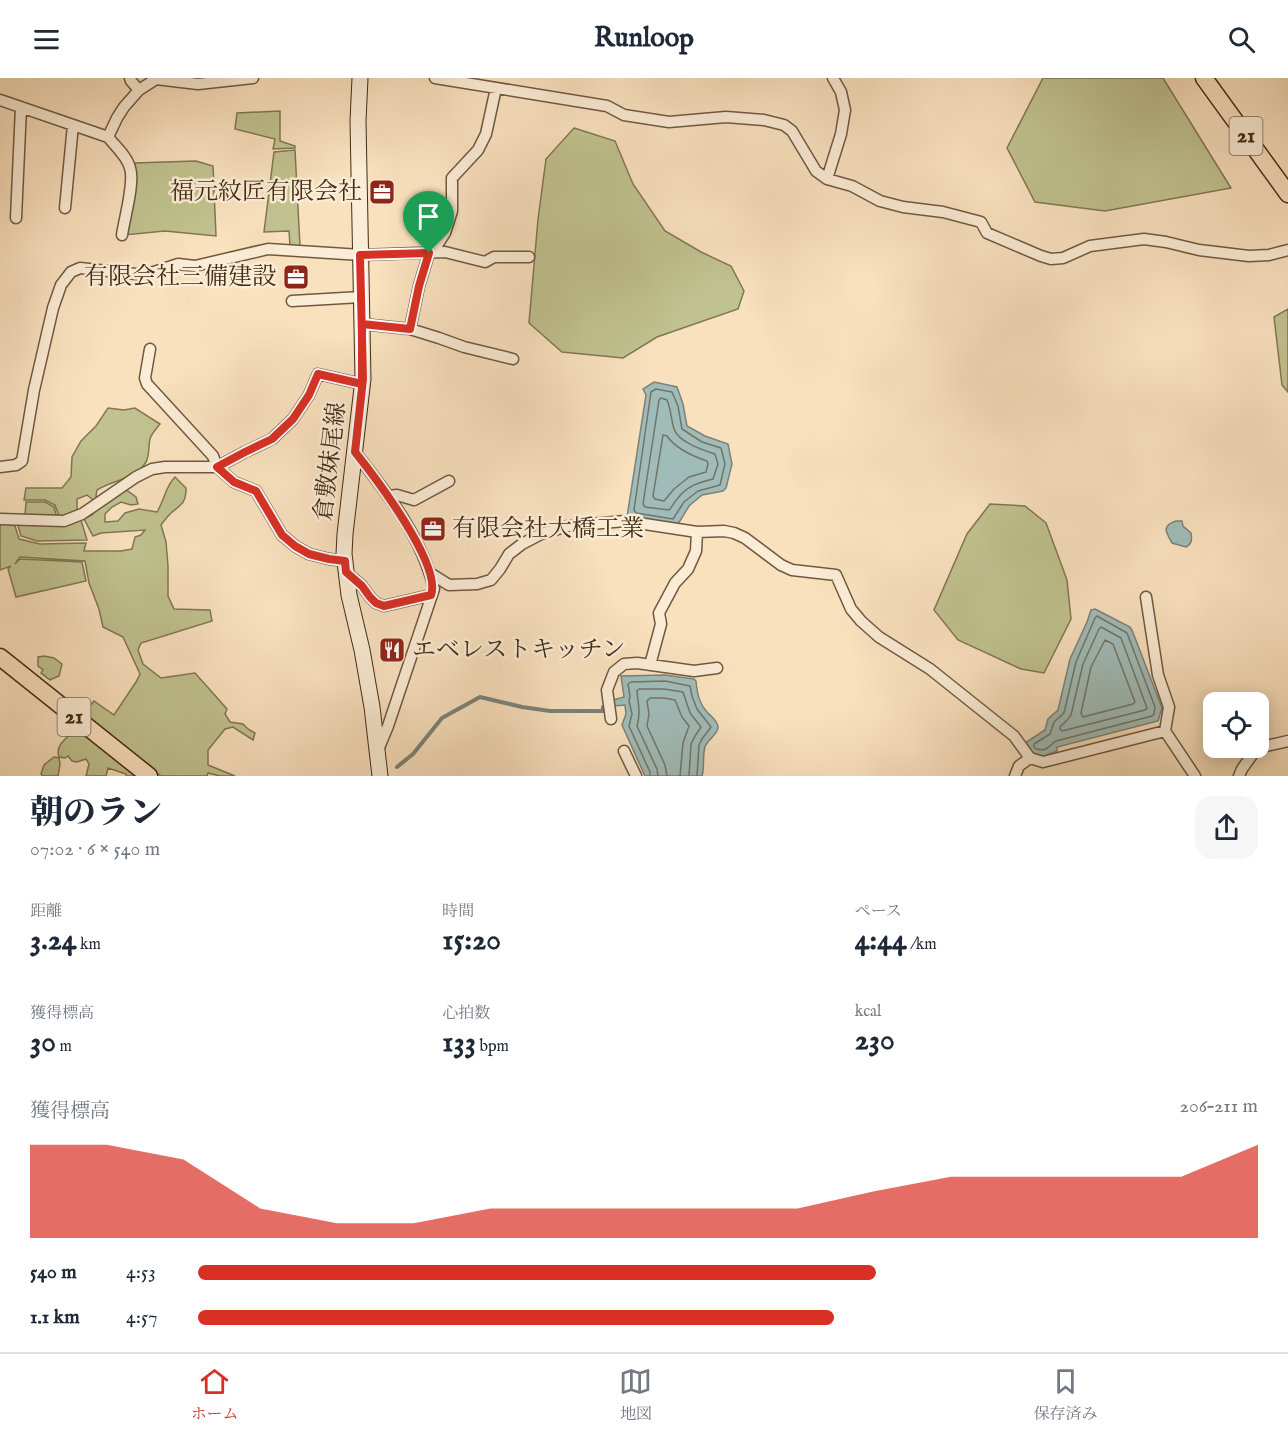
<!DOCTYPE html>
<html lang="ja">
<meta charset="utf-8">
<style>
:root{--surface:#fff;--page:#f6f6f7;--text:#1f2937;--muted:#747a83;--line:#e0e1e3;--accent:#d93025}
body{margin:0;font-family:"IM FELL English","Noto Serif JP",serif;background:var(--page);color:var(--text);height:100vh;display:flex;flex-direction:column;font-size:22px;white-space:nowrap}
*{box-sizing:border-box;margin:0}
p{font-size:20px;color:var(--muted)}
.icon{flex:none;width:33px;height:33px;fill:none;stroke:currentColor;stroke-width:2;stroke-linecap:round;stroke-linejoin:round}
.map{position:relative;height:698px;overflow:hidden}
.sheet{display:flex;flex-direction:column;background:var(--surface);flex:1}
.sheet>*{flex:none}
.tools{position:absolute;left:1203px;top:614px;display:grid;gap:12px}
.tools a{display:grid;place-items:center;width:66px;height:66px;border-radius:12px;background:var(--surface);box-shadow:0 3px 15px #0003;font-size:30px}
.pin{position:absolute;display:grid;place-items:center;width:51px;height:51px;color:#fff;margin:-62px -26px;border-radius:50% 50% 50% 0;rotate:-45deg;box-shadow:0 0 6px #0007}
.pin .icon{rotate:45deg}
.round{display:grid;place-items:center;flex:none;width:63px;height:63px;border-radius:18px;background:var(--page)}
.head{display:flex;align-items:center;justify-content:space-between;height:102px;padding:0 30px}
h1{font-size:33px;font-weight:800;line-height:45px}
.metrics{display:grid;grid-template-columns:repeat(3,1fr);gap:9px;height:102px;padding:6px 30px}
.metrics div{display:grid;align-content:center}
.metrics b{font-size:30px;font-weight:800}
.metrics small{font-size:16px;font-weight:400}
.metrics p{font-size:16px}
.chart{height:168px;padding:12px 30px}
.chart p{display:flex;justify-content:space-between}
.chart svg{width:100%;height:108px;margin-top:6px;fill:var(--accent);opacity:.7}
ul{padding:0 30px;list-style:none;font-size:20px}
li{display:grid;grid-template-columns:96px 72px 1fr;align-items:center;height:45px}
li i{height:15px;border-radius:8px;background:var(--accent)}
header{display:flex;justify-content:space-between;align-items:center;height:78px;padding:0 30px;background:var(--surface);font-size:27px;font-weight:800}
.dock{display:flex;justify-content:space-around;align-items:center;height:84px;border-top:2px solid var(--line);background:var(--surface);font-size:16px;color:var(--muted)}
.dock a{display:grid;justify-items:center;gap:3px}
.dock .selected{color:var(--accent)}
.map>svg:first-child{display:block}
</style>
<header><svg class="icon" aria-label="menu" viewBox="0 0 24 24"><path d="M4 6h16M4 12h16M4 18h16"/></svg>Runloop<svg class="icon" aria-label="search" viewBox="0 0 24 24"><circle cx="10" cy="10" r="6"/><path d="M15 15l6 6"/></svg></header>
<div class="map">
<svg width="1288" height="698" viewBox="0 0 1288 698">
<rect width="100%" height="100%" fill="#f9e1be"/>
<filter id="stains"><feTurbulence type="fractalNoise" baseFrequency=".00333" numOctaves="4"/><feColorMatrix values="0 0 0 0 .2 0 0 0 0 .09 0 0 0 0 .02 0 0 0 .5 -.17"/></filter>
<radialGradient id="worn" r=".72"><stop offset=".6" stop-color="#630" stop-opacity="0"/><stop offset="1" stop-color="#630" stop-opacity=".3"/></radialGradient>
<path fill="#c0c28f" stroke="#827654" stroke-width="1.5" d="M1043 0H1163L1231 110 1105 133 1035 124 1007 70Z
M280 33V63L295 68V70L273 71 275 61 235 51 237 35Z
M574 50 615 63 633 106 665 153 701 174 731 188 744 213 738 231 657 259 623 280 562 274 529 245 538 141 546 81Z
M295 72 300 168H290L289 153 264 154 274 74Z
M196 83 213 88 216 158 165 153 124 157 136 95 134 85Z
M1288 231V314L1282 307 1274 239Z
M108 330 124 332 135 330 160 346C157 350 151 356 150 361 148 369 150 376 146 384 136 401 113 402 97 412L96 418 104 427 125 411 136 419 138 426 131 427 121 424 112 429 105 436V444L118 443 125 435 139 431 157 434C165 421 165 409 175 399L186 410C186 425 182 426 171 435 167 439 164 443 161 447L166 464 168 488V518L174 531 210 532 212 543 141 565 138 572 143 586 161 600 195 595 227 631 225 636 230 644 243 646 248 651 255 655 253 662 233 649 225 651 208 672V687L235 698H220L208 695 207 698H161L82 637 94 623 114 637 136 604 140 596 123 559 103 549 99 531 89 505 85 483 20 479 15 486 20 481 82 484 86 503 16 519 8 491 11 488 0 492V446L6 445 15 448 19 461 40 466 86 465 84 473H121L132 471 135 459 141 457 145 452 101 455 93 458 84 441 93 436V422L87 417 77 421V433L67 438H59L55 427 45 422H24L26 410H62L71 399 72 379 81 363 96 348Z
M26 424H45L54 429 57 440 25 437Z
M990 426 1025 428 1046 445 1067 502 1071 541 1044 595 1021 591 958 562 934 532 967 456Z
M81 442 87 462 37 463 21 458 17 444Z
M44 578 54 580 62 586 59 598 50 602 41 595 43 592 38 588V579Z
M73 654H82L138 698H126V696L108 690 106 698H86L89 686 86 681 77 684 72 683 68 678 65 680 59 679C55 668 65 661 73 654Z
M54 679 59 680 60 686 58 698H43L41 696 44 687Z"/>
<path fill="#a0bcb9" stroke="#7b8279" stroke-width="1.5" d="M654 304 677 309 683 326 687 348 705 358 728 366 732 386 726 410 723 413 702 417 689 428 677 448 627 439 646 317 643 311Z
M1176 443H1182L1183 448 1191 455C1192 461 1192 466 1186 469L1172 465C1166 454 1161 448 1176 443Z
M1095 531 1130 549 1132 552 1162 630 1158 643 1057 669V673L1042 679 1031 677 1025 665 1045 652 1048 641 1058 632 1070 581 1087 544 1091 532Z
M665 597 694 601 696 603C697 615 699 625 707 634 711 638 719 644 718 650 717 657 707 662 705 669 702 679 705 689 702 698H645L622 647 626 636 625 627 614 628 613 622 624 619 621 598Z"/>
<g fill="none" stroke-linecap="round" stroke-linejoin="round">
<path stroke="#727468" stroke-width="1.5" d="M656 311 672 314 678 328 682 351 702 364 721 370 725 386 720 407 698 413 684 424 673 441 636 435 634 432 651 314Z
M661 320 667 322C671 331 671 341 674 351 678 364 703 372 715 376L718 386 713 401C699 405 688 407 678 420 674 424 672 429 669 432L645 429 643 426 659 322Z
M663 357 667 358C676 371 692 378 707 383L708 386 706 394 689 399 674 411 664 423 655 421 653 418Z
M1097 538 1127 555 1155 629 1154 636 1152 638 1056 663C1048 668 1048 674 1036 671L1034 669V666L1050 656 1054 644 1064 635 1076 584 1095 540Z
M1101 549 1121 560 1147 630 1145 632 1062 653 1060 651V649L1068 641 1071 637 1083 586 1099 551Z
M1105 562 1113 566 1135 624 1133 626 1083 639 1081 635 1091 589Z
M650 698V694L629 648 632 636 629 623 630 618 628 606 631 604 665 603 690 608 692 618 697 631 711 649 702 661 699 667 697 698
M658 698 657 691 637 648C641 634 638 627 637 613L639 611H664L683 614 690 635 701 649 695 658 691 666 689 698
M667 698 665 687 647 648 649 636 647 623 650 620H664L675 622 682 639 689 648 683 665 680 698"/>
<path stroke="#7b8279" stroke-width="4" d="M397 689 413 676 442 640 480 619 522 629 550 633H603V629L608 628"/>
<defs>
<path id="minor" d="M130 0 131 3 139 12
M435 0 607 28 624 37 669 44 726 39 764 42 784 47 792 53 816 93 827 101 852 108 880 123 903 129 943 134 981 144 987 155 1041 178 1051 181 1063 180 1090 168 1144 161 1166 164 1199 172 1249 178 1269 177 1288 172
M0 22 108 59 117 40 124 29 139 12 156 1 198 6 253 0
M108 59C115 68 127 78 130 90 135 104 124 142 122 157
M827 101 841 56 845 32 841 14 833 0
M65 130 73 47
M16 140 21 29
M432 175 445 155 452 133V100L478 72 486 56 496 10
M292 223 361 219
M362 246 410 251 439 260 464 269 513 281
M410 251 419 208 429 175
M150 271 145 300 147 306 213 378 217 389 234 404 256 413 282 457 295 468 309 476 329 481 345 483
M355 374C387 415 422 459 434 511L388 648 378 672
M0 389 16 387 22 383 34 312 53 230 61 207 71 194 80 190 145 197 178 186 195 188 268 171 361 177 445 174 485 184 494 179H529
M388 418 397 417 414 422 449 403
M0 441 64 443 82 436 136 399 152 391 165 389H217L245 374 272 361 293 341 309 317 318 296 362 306
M346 494 362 508 370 519 376 525 384 528 431 517
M430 495 449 507 477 506 491 502 500 491 509 476 522 466 541 456 568 448 625 443 697 454 724 453 734 455 745 460 781 487 792 492 836 497 851 531 861 543 879 559 930 591 1014 658 1030 680
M1146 519 1158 597 1169 629 1165 653
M650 587 661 546 659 535 675 505 688 491 696 473 697 454
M611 641 607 612 614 594 624 586 637 585 694 593 717 590
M624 673 636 698
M1015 698 1019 688 1030 680 1043 684 1165 653 1195 698
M1239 698 1242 691 1257 670 1288 663"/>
<path id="secondary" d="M360 0 358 43 363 301 345 456 344 476 349 517 362 572 372 629 380 698"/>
<path id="primary" d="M1204 0 1288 116
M0 579 149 698"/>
</defs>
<use href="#minor" stroke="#705842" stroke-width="13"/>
<use href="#secondary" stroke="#432b18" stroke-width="17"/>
<use href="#primary" stroke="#432b18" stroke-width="19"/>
<use href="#minor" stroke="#fbecd5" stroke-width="10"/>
<use href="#secondary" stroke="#fbecd5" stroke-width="15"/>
<use href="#primary" stroke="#f9e1be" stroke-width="16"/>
</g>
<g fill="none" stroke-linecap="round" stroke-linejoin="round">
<defs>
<path id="route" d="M429 175 419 208 410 251 362 246V306L318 296 309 317 293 341 272 361 245 374 217 389 234 404 256 413 282 457 295 468 309 476 329 481 345 483 346 494 362 508 370 519 376 525 384 528 431 517C442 487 375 399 355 374L363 301 360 177 429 175"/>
</defs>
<use href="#route" stroke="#fff" stroke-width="12"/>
<use href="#route" stroke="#d93025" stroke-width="8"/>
</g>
<defs>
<symbol id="office-square" viewBox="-11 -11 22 22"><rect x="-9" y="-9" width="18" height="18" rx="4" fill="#8f2418" stroke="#fbecd5"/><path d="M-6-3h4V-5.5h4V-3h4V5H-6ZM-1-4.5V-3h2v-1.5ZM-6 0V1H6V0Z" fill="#fff"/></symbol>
<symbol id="restaurant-square" viewBox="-11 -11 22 22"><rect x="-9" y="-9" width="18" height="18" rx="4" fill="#8f2418" stroke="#fbecd5"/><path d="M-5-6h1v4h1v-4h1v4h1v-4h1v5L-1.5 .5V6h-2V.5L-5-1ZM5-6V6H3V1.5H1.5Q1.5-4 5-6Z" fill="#fff"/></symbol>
</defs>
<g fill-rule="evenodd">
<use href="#office-square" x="367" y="99" width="30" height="30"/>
<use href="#office-square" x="281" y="184" width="30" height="30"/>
<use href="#office-square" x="418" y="436" width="30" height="30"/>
<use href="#restaurant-square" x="377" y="557" width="30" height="30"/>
</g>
<g text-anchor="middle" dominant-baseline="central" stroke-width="5" stroke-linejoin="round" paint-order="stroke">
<g fill="#fbecd5" stroke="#7a6551" stroke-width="1.5">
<rect x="1229.5" y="39" width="33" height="38" rx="4.5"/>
<rect x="57.5" y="620" width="33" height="38" rx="4.5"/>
</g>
<g font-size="22" font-weight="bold" fill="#432b18">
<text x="1246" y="58">21</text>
<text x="74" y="639">21</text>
</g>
<g font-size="24" fill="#432b18" stroke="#fbecd5" text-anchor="end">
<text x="362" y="114">福元紋匠有限会社</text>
<text x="276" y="199">有限会社三備建設</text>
<text x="452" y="451" text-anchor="start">有限会社大橋工業</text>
<text x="412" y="572" text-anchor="start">エベレストキッチン</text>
</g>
<g font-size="24" fill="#432b18" stroke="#fbecd5">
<text transform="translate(331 384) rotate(-83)">倉敷妹尾線</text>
</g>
</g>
<rect width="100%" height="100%" filter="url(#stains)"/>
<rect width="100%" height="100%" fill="url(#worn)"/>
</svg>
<div class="tools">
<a><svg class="icon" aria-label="locate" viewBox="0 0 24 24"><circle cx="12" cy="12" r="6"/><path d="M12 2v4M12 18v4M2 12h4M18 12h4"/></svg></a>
</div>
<div class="pin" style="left:429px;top:175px;background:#1e9e55"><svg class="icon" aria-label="arrive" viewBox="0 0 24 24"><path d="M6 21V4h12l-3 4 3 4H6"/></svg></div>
</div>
<section class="sheet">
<div class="head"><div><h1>朝のラン</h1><p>07:02 · 6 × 540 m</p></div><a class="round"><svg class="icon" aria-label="share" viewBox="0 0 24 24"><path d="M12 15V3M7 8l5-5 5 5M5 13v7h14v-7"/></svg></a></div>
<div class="metrics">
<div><p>距離</p><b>3.24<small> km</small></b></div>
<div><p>時間</p><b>15:20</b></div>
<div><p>ペース</p><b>4:44<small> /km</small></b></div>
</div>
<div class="metrics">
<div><p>獲得標高</p><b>30<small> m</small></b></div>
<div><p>心拍数</p><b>133<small> bpm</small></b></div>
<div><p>kcal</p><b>230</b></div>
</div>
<div class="chart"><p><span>獲得標高</span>206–211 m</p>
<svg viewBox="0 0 160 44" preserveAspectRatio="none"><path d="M0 44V6L10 6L20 12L30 32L40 38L50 38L60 32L70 32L80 32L90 32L100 32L110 25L120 19L130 19L140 19L150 19L160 6V44z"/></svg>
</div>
<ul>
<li><b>540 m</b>4:53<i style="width:64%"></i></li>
<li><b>1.1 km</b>4:57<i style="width:60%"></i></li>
</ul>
</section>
<nav class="dock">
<a class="selected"><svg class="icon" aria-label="home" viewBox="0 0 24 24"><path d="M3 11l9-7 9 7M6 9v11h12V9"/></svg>ホーム</a>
<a><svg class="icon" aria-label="map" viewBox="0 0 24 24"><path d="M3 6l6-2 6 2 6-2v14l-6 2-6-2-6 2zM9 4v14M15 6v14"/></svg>地図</a>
<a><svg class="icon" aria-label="saved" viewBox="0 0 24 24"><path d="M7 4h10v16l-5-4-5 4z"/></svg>保存済み</a>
</nav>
